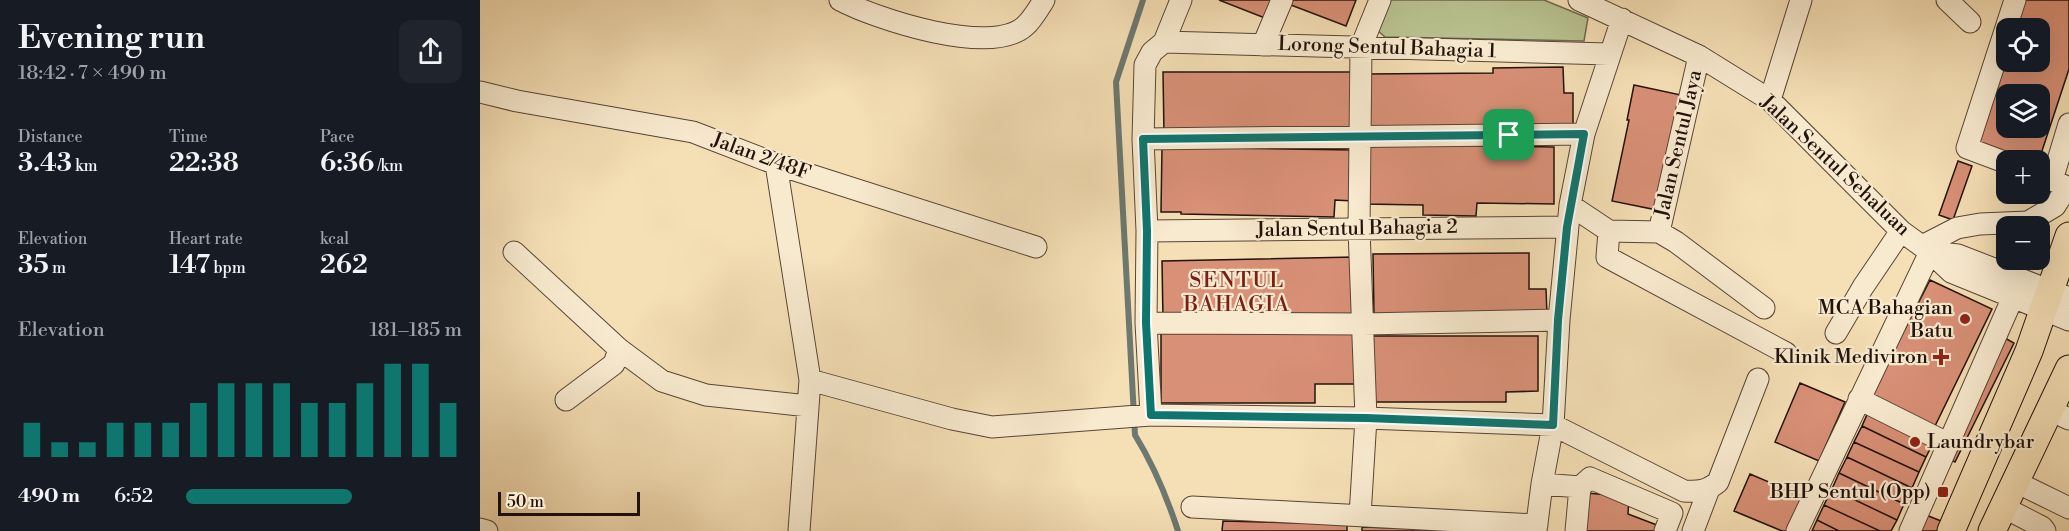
<!DOCTYPE html>
<meta charset="utf-8">
<style>
:root{--surface:#171b24;--page:#20242c;--text:#f1f3f6;--muted:#9ea1a6;--accent:#0f766e}
body{margin:0;font-family:"Libre Bodoni",serif;background:var(--page);color:var(--text);height:100vh;display:flex;flex-direction:column;font-size:22px;white-space:nowrap}
*{box-sizing:border-box;margin:0}
p{font-size:20px;color:var(--muted)}
.icon{flex:none;width:33px;height:33px;fill:none;stroke:currentColor;stroke-width:2;stroke-linecap:round;stroke-linejoin:round}
.map{position:relative;flex:1;overflow:hidden}
.panel{display:flex;flex-direction:column;background:var(--surface);width:480px}
.panel>*{flex:none}
.buttons{position:absolute;left:1516px;top:18px;display:grid;gap:12px}
.buttons a{display:grid;place-items:center;width:54px;height:54px;border-radius:12px;background:var(--surface);box-shadow:0 6px 24px #0002;font-size:30px}
.scale{position:absolute;left:18px;bottom:15px;width:142px;box-sizing:border-box;padding-left:6px;border:3px solid #22120b;border-top:0;font-size:16px;line-height:21px;white-space:nowrap;color:#22120b;-webkit-text-stroke:4px #f8eacf;paint-order:stroke}
.pin{position:absolute;display:grid;place-items:center;width:51px;height:51px;color:#fff;margin:-26px;border-radius:12px;box-shadow:0 3px 9px #0006}
.round{display:grid;place-items:center;flex:none;width:63px;height:63px;border-radius:12px;background:var(--page)}
.head{display:flex;align-items:center;justify-content:space-between;height:102px;padding:0 18px}
h1{font-size:33px;font-weight:600;line-height:45px}
.stats{display:grid;grid-template-columns:repeat(3,1fr);gap:9px;height:102px;padding:6px 18px}
.stats div{display:grid;align-content:center}
.stats b{font-size:26px;font-weight:600}
.stats small{font-size:16px;font-weight:400}
.stats p{font-size:16px}
.chart{height:168px;padding:12px 18px}
.chart p{display:flex;justify-content:space-between}
.chart svg{width:100%;height:108px;margin-top:6px;stroke:var(--accent);stroke-width:6}
ul{padding:0 18px;list-style:none;font-size:20px}
li{display:grid;grid-template-columns:96px 72px 1fr;align-items:center;height:45px}
li i{height:15px;border-radius:8px;background:var(--accent)}
main{display:flex;flex:1;min-height:0}
.map>svg:first-child{display:block}
</style>
<main>
<section class="panel">
<div class="head"><div><h1>Evening run</h1><p>18:42 · 7 × 490 m</p></div><a class="round"><svg class="icon" aria-label="share" viewBox="0 0 24 24"><path d="M12 15V3M7 8l5-5 5 5M5 13v7h14v-7"/></svg></a></div>
<div class="stats">
<div><p>Distance</p><b>3.43<small> km</small></b></div>
<div><p>Time</p><b>22:38</b></div>
<div><p>Pace</p><b>6:36<small> /km</small></b></div>
</div>
<div class="stats">
<div><p>Elevation</p><b>35<small> m</small></b></div>
<div><p>Heart rate</p><b>147<small> bpm</small></b></div>
<div><p>kcal</p><b>262</b></div>
</div>
<div class="chart"><p><span>Elevation</span>181–185 m</p>
<svg viewBox="0 0 160 44" preserveAspectRatio="none"><path d="M5 44V30M15 44V38M25 44V38M35 44V30M45 44V30M55 44V30M65 44V22M75 44V14M85 44V14M95 44V14M105 44V22M115 44V22M125 44V14M135 44V6M145 44V6M155 44V22"/></svg>
</div>
<ul>
<li><b>490 m</b>6:52<i style="width:60%"></i></li>
</ul>
</section>
<div class="map">
<svg width="1589" height="531" viewBox="0 0 1589 531">
<rect width="100%" height="100%" fill="#f5dfb5"/>
<filter id="stains"><feTurbulence type="fractalNoise" baseFrequency=".00333" numOctaves="4"/><feColorMatrix values="0 0 0 0 .2 0 0 0 0 .09 0 0 0 0 .02 0 0 0 .5 -.17"/></filter>
<radialGradient id="worn" r=".72"><stop offset=".6" stop-color="#630" stop-opacity="0"/><stop offset="1" stop-color="#630" stop-opacity=".3"/></radialGradient>
<path fill="#b8c290" stroke="#6d6a4e" stroke-width="1.5" d="M908 0H1064L1108 18 1104 41 905 37 896 29Z"/>
<g fill="none" stroke-linecap="round" stroke-linejoin="round">
<path stroke="#6c7870" stroke-width="6" d="M663 0 636 82 655 435C674 466 687 497 698 531"/>
</g>
<path fill="#d89076" stroke="#22120b" stroke-width="1.5" fill-rule="evenodd" d="M739 0H798L790 20Z
M813 0H876L866 26 811 5Z
M1540 0H1589V69L1559 160H1528L1490 147 1527 37V62H1560V28H1530ZM1527 94H1560V128H1527Z
M1083 67 1084 93H1093V133H886L885 74 1013 73V68Z
M683 72H876V134H684Z
M1154 85 1201 95 1177 210 1132 201 1149 120H1147Z
M885 144 1074 147V204L997 203 996 216 943 215V205L884 204Z
M682 147 874 150 873 201 855 200 854 217 701 214V212H681Z
M1478 161 1492 166 1473 220 1459 215Z
M1049 253V289H1066L1067 315 894 317 893 254Z
M875 257 877 316 683 320 682 261Z
M1450 280 1512 309 1455 426 1391 396Z
M681 331 876 332V384H835V403H681Z
M890 336H1058V391L1026 392V402H891Z
M1523 337 1534 343 1475 462 1465 457Z
M1320 383 1365 402 1339 461 1295 442Z
M1389 410 1454 441 1446 457 1382 426Z
M1382 426 1446 457 1439 472 1374 442Z
M1374 442 1439 472 1432 488 1367 457Z
M1367 457 1432 488 1424 504 1359 473Z
M1359 473 1424 504 1417 520 1352 489Z
M1270 474 1322 496 1307 531H1302L1254 511Z
M1352 489 1417 520 1411 531H1400L1344 505Z
M1107 493 1149 497 1148 514 1182 527 1180 531H1103Z
M1344 505 1400 531H1359L1337 520Z
M1446 515 1461 521 1457 531H1439Z
M1337 520 1359 531H1332Z
M743 521 867 524V531H742Z
M882 527 1024 531H882Z"/>
<g fill="none" stroke-linecap="round" stroke-linejoin="round">
<defs>
<path id="minor" d="M360 0C396 19 511 57 545 26 552 20 559 8 564 0
M1099 0 1219 56 1290 100 1421 231 1450 252 1471 272 1589 320
M1467 0 1490 22
M684 42 1129 54
M783 45 802 0
M0 92 37 101 213 132 296 164 556 247
M1290 100 1321 0
M1589 124 1572 180 1589 188
M663 139 1104 134
M1527 163 1487 148 1535 0
M296 164 330 380 319 531
M1090 205 1129 231 1179 232 1196 242 1284 308
M667 231 1087 227
M1129 231 1127 257 1306 353
M1179 232 1219 56
M1442 246 1477 228 1500 224 1548 222 1575 206 1587 187
M34 252 139 349 182 381 226 395 328 406
M1450 252 1478 255 1589 298
M666 323 883 324 1079 320
M1356 333 1383 287 1421 231
M330 380 472 419 512 427 671 415 886 418 1073 425 1204 491C1219 492 1227 491 1238 482L1278 379
M1379 399 1469 444
M86 400 134 364 139 349
M1570 410 1589 419
M671 415 666 323 667 231 663 139 665 65 672 52 684 42 701 0
M1536 482 1589 508
M1062 484 1100 487
M712 507 1057 525
M1523 507 1562 527 1565 531
M880 516 886 418 879 229 881 47 900 0
M0 529 7 531
M1056 531 1062 484 1073 425 1079 320 1090 205 1104 134 1142 19
M1096 531 1100 487 1110 478 1192 513 1185 531
M1213 531 1229 489
M1317 531 1450 252
M1430 531 1533 297"/>
<path id="major" d="M1471 531 1549 351 1589 236
M1512 531 1589 369"/>
</defs>
<use href="#minor" stroke="#574536" stroke-width="23"/>
<use href="#major" stroke="#22120b" stroke-width="29"/>
<use href="#minor" stroke="#f8eacf" stroke-width="21"/>
<use href="#major" stroke="#f5dfb5" stroke-width="27"/>
</g>
<g fill="none" stroke-linecap="round" stroke-linejoin="round">
<defs>
<path id="route" d="M1104 134 1087 227 1078 320 1073 425 886 418 671 415 666 323 667 231 663 139Z"/>
</defs>
<use href="#route" stroke="#fff" stroke-width="12"/>
<use href="#route" stroke="#0f766e" stroke-width="8"/>
</g>
<g fill="#8f2418" stroke="#f8eacf" stroke-width="2">
<circle cx="1485" cy="319" r="6"/>
<path d="M1458 348h6v6h6v6h-6v6h-6v-6h-6v-6h6z"/>
<circle cx="1435" cy="442" r="6"/>
<rect x="1457" y="486" width="12" height="12" rx="3"/>
</g>
<g text-anchor="middle" dominant-baseline="central" stroke-width="4.5" stroke-linejoin="round" paint-order="stroke">
<g font-size="20" fill="#22120b" stroke="#f8eacf">
<text transform="translate(907 48) rotate(2)">Lorong Sentul Bahagia 1</text>
<text transform="translate(1199 144) rotate(-77)">Jalan Sentul Jaya</text>
<text transform="translate(281 157) rotate(20)">Jalan 2/48F</text>
<text transform="translate(1355 166) rotate(43)">Jalan Sentul Sehaluan</text>
<text transform="translate(877 229) rotate(-1)">Jalan Sentul Bahagia 2</text>
</g>
<g font-size="20" fill="#22120b" stroke="#f8eacf" text-anchor="end">
<text x="1473" y="308">MCA Bahagian<tspan x="1473" dy="23">Batu</tspan></text>
<text x="1448" y="357">Klinik Mediviron</text>
<text x="1447" y="442" text-anchor="start">Laundrybar</text>
<text x="1451" y="492">BHP Sentul (Opp)</text>
</g>
<g font-size="21" letter-spacing="1.5" fill="#7a1f14" stroke="#f8eacf">
<text x="757" y="281">SENTUL<tspan x="757" dy="24">BAHAGIA</tspan></text>
</g>
</g>
<rect width="100%" height="100%" filter="url(#stains)"/>
<rect width="100%" height="100%" fill="url(#worn)"/>
</svg>
<div class="buttons">
<a><svg class="icon" aria-label="locate" viewBox="0 0 24 24"><circle cx="12" cy="12" r="6"/><path d="M12 2v4M12 18v4M2 12h4M18 12h4"/></svg></a>
<a><svg class="icon" aria-label="layers" viewBox="0 0 24 24"><path d="M12 4l9 5-9 5-9-5zM3 14l9 5 9-5"/></svg></a>
<a>+</a>
<a>−</a>
</div>
<div class="scale">50 m</div>
<div class="pin" style="left:1029px;top:135px;background:#1e9e55"><svg class="icon" aria-label="arrive" viewBox="0 0 24 24"><path d="M6 21V4h12l-3 4 3 4H6"/></svg></div>
</div>
</main>
